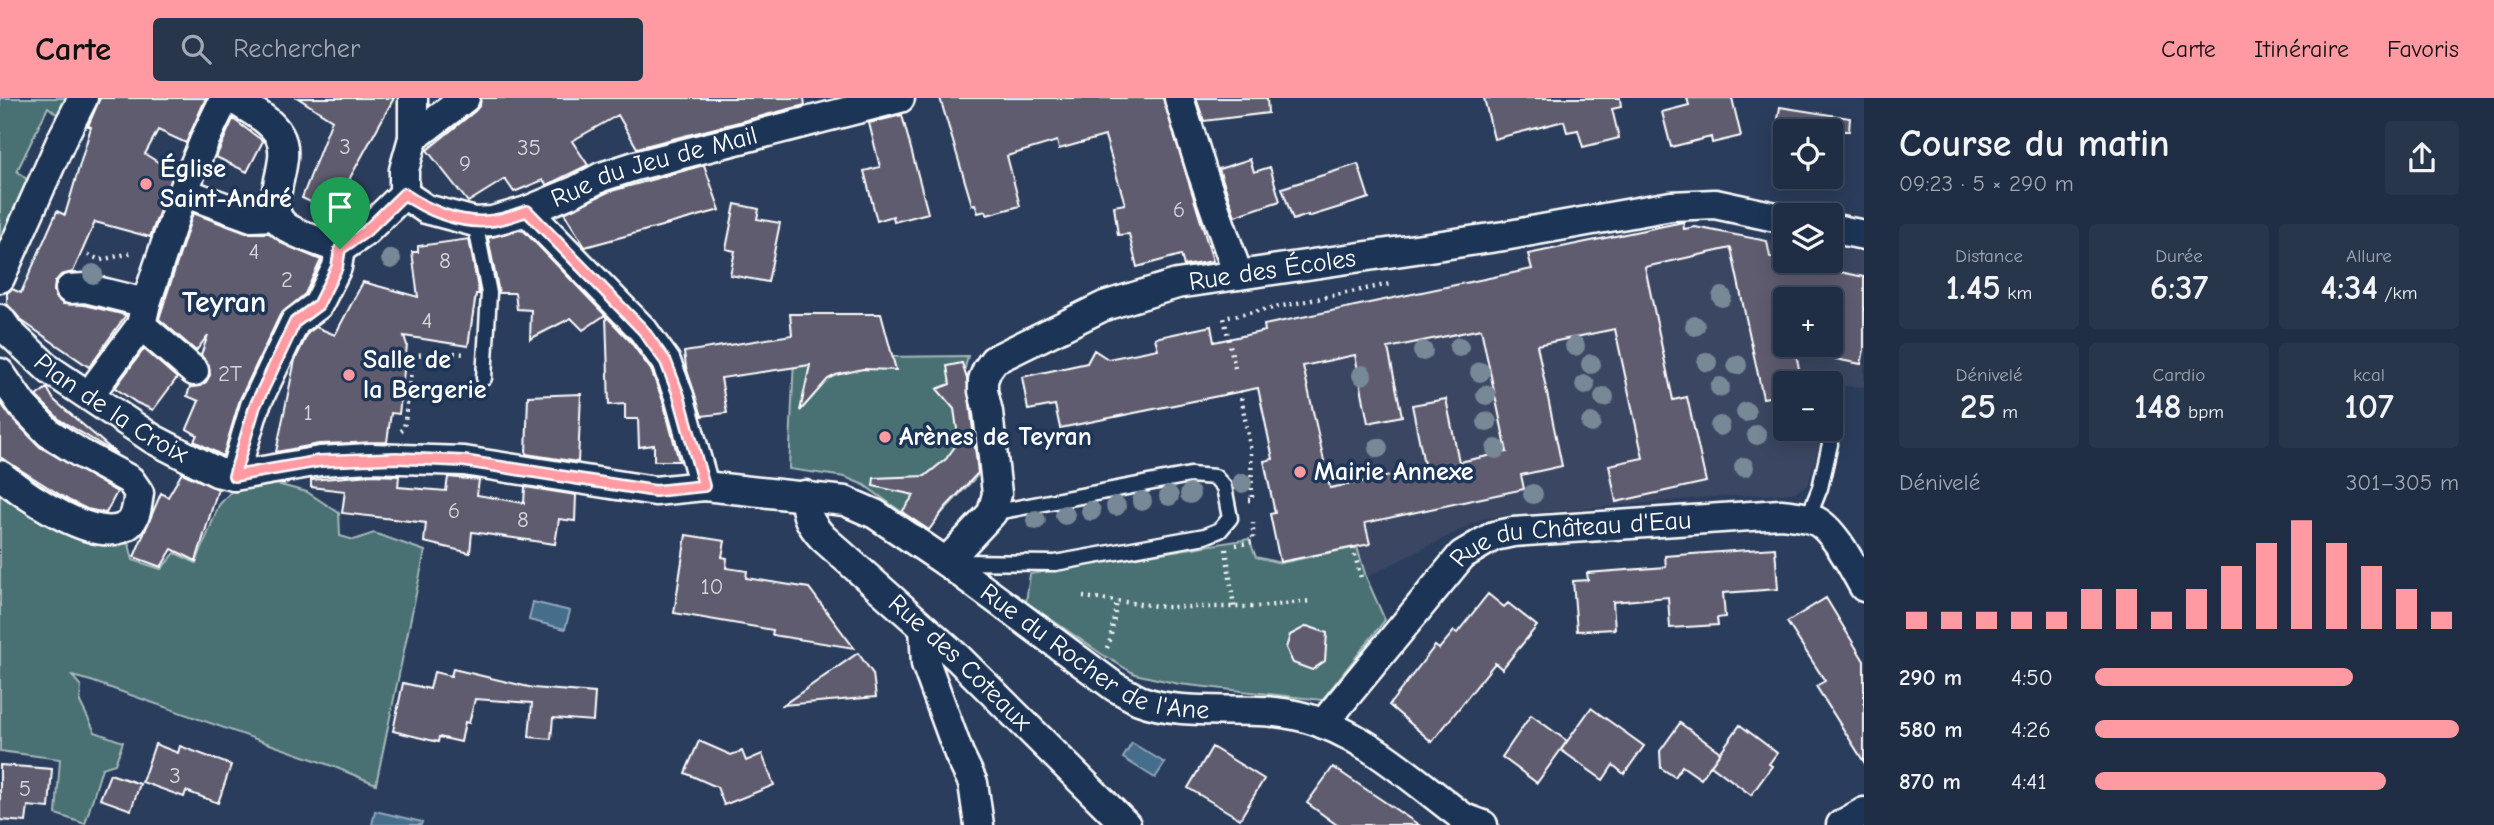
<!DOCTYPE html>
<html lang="fr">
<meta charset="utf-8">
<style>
:root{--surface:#202e45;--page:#28364c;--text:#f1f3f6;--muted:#a2a8b3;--line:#3d4a5e;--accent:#ff9aa2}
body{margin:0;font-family:"Comic Neue",sans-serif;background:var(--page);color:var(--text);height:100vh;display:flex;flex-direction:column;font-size:26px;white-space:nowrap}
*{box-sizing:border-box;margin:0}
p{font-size:23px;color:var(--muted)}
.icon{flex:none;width:38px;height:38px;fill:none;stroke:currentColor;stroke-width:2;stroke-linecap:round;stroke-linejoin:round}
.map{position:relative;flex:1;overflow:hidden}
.side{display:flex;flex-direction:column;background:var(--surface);width:630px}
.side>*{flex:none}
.fabs{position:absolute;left:1773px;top:21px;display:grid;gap:14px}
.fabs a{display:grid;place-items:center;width:70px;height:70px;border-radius:7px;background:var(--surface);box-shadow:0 4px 18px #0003,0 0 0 2px var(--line);font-size:35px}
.pin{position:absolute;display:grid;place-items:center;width:60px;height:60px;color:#fff;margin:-72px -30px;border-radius:50% 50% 50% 0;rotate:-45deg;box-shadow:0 0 7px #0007}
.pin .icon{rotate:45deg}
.round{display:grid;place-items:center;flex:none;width:74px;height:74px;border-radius:7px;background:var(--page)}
.head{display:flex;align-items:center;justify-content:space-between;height:119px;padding:0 35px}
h1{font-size:38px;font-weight:800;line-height:52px}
.stats{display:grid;grid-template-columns:repeat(3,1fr);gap:10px;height:119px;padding:7px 35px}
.stats div{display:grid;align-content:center;border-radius:7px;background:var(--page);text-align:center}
.stats b{font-size:35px;font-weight:800}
.stats small{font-size:19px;font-weight:400}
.stats p{font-size:19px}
.chart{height:196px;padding:14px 35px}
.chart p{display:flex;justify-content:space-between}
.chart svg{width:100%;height:126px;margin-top:7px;stroke:var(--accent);stroke-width:6}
ul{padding:0 35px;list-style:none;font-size:23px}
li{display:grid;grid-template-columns:112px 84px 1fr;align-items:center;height:52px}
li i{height:18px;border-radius:9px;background:var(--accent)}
header{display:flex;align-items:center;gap:42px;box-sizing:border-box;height:98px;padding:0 35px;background:var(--accent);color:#111}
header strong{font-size:33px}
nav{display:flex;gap:38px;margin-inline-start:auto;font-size:24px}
.search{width:490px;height:63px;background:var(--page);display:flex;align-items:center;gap:18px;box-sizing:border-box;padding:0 24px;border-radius:7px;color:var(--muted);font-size:26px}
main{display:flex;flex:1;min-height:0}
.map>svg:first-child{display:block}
</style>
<header>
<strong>Carte</strong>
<div class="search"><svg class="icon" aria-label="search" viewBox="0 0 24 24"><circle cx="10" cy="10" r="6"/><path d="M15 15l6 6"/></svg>Rechercher</div>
<nav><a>Carte</a><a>Itinéraire</a><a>Favoris</a></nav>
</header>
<main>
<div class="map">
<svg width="1864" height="727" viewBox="0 0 1864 727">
<rect width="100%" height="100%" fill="#2b3d5c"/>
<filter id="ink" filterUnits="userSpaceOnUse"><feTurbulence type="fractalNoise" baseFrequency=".0143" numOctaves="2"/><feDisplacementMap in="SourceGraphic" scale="14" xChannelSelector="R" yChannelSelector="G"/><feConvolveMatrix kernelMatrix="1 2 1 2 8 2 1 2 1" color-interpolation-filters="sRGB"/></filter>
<g filter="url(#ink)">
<path fill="#3b4662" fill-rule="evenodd" d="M1683 124 1684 131 1728 136 1771 144 1778 139 1785 140V163H1830L1831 149 1864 155V289L1832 288 1839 345 1820 346 1808 387 1793 395 1710 399 1484 420 1366 479 1357 449 1370 446 1357 388 1331 398 1273 361 1247 237 1265 233 1264 227 1531 172 1528 156ZM1785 201H1830V247H1785ZM1785 285H1830V331H1785Z"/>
<path fill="#497073" stroke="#a4b8b9" stroke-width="2" d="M0 0H76L64 22 48 9 17 73 32 86 0 156Z
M968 258 964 274 974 303 981 349 977 378 939 418 928 433 864 387 845 379 789 371 794 260Z
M261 382 307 394 339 415 340 438 354 442 374 435 425 453 376 686 332 668 91 583 72 578 81 588 80 604 95 634 123 644 115 666 102 670 85 726 56 716 60 661 0 653V390L83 437 129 446 133 462 161 471 175 455 196 465 219 407 238 386Z
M1249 441 1256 459 1281 465 1357 449 1366 479 1385 522 1322 602 1179 586 1135 576 1103 557 1026 504 1030 476Z"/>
<path fill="#446d8c" stroke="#8fa7ba" stroke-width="2" d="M533 504 570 513 565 531 529 522Z
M1132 645 1165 665 1155 680 1123 660Z
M375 713 422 724 421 727H372Z"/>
<path fill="#615c6f" stroke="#fff" stroke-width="2" fill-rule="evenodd" d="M100 0H206L186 45 158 32 145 56 174 74 150 139 95 124 73 174 61 177 55 184 54 193 56 200 63 206 84 207 126 217 89 269 22 223 7 206V195L12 191 21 195 57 113 65 117 91 29 88 28Z
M298 0H394L351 78 334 115 302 100 332 22Z
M481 0H804L805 7 637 50 618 17 572 43 588 67 547 87 543 82 514 94 505 81 468 104 427 52 475 13 480 7Z
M940 0H1163L1213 163 1184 168 1181 157 1137 169 1129 136 1118 137 1114 108 1125 106 1105 38 1059 51 1057 43 1007 58 1020 108 987 117 986 113 978 115 975 106 972 107Z
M1196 0H1267L1268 15 1204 23Z
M1484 0H1620L1621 9 1612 11 1619 40 1583 49 1578 32 1567 34 1564 23 1494 41Z
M1687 0H1732L1741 38 1712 45 1711 39 1671 49 1662 14 1689 7Z
M1780 9 1850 20 1849 33H1776Z
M902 17 928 115 894 124 893 118 877 123 864 73 880 69 869 25Z
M233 21 263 43 247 74 216 59Z
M1250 61 1254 74 1270 69 1280 103 1235 118 1219 71Z
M1358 66 1369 100 1308 119V117L1293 122 1282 90Z
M704 67 720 112 585 149 564 115 608 94Z
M735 106 759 111 757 121 780 125 768 184 730 177 735 153 726 151Z
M193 115 246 135H269L283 146 321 162 305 196 280 217 240 301 223 358 194 343 197 337 187 331 199 303 187 298 190 289 200 288 206 284 210 277 209 267 201 257 208 237 196 253 159 221Z
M1683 124 1684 131 1695 129 1767 143 1770 159 1864 179V252L1861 266 1830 260V201H1785V247H1794L1802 285H1785V296L1763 300 1731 150 1645 169 1673 302 1687 299 1706 384 1616 404 1609 367 1643 360 1615 231 1537 247 1562 368 1521 377 1524 391 1365 425 1370 446 1280 464 1270 416 1275 415 1264 363 1273 361 1258 290 1060 330 1055 307 1028 312 1022 279 1087 265 1094 252 1108 261 1158 251 1155 240 1211 228 1214 244 1265 233 1264 227 1532 171 1528 156ZM1481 231 1507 354 1459 364 1446 301 1412 307 1425 371 1330 390 1303 268 1355 257 1368 325 1402 318 1388 250Z
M519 132 524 133 605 217 583 232 571 220 530 241 531 212 517 211 515 195H499L488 140Z
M469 141 479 196H476L468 248 404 238 407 247 399 316 391 315 387 344 319 346 276 354 295 262 308 235 316 229 335 237 363 184 418 199 412 154H418V148Z
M790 216H881L896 272 863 271 836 277 828 281 800 313 810 267 721 280 727 315 702 318 686 269 684 254 792 237Z
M606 218 630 243 651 272 663 303 679 363H654V347L639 349 638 321H625V306L609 307Z
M144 251 177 280 153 312 137 305 115 290Z
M962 265 967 281 978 375 945 410 929 432 902 414 914 397 873 388 874 380 925 378 946 361 956 347 957 331 954 311 937 291 950 286 947 268Z
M47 290 54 302 117 356 60 322 36 298Z
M581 296 578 364 526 356 528 298Z
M0 304 11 319 40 349 117 394 106 415 87 411 70 403 0 359Z
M182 375 218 391 196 463 172 451 161 469 134 459 161 395 168 399Z
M370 377 399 378 398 389 446 393 448 379 479 382 477 397 524 405 525 389 576 397 575 423 559 421 555 446 472 434 470 455 424 444 426 425 342 415 345 393 311 389V382Z
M686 437 725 443 722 459 727 460 726 470 747 473 746 480 809 490 854 550 772 537 773 532 674 515Z
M1775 450 1778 491 1723 495 1725 519 1717 520 1718 527 1670 530 1668 499 1613 504 1615 531 1577 533 1573 483 1588 482 1587 475 1666 469 1665 458Z
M1488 496 1504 509 1508 505 1537 528 1502 571 1495 565 1432 644 1389 607 1435 548 1439 551 1454 533 1457 535Z
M1826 500 1864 563V664L1816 588 1825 583 1787 524Z
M1307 528 1327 535 1325 563 1312 572 1293 565 1286 550 1290 537Z
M858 555 873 576 876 599 783 607Z
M453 571 533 590 595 595 593 623 553 620 551 641 529 639 532 605 475 601 469 625 465 624 461 644 439 639 438 644 393 633 403 585 430 591 434 574 451 578Z
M1591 610 1644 648 1624 676 1613 667 1603 682 1561 652Z
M1531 617 1567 643 1537 685 1502 659Z
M1680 625 1720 654 1701 681 1682 668 1675 679 1661 670 1660 653Z
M1740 627 1777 655 1769 666 1772 668 1751 697 1711 667Z
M699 643 731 657 742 653 746 663 762 656 774 687 724 707 717 689 685 675Z
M155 646 178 655 180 648 231 667 218 705 186 693 184 699 142 684Z
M1212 649 1264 681 1240 721 1188 690Z
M0 667 52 671 49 710 28 708 26 724 0 722Z
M1333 669 1364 690 1419 727H1337L1307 705Z
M110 676 140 686 131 712 100 701Z"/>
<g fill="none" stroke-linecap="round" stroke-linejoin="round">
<defs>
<path id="lane" d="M475 124 489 195 484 280
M1808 420 1820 390 1830 346
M954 464 1055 465 1205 438 1220 432 1230 420 1224 389 1215 379 1190 377 992 415"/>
<g id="street">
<path d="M232 0C248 11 269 20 279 37 295 64 259 109 285 128 298 138 325 145 340 151"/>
<path d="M1179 0 1202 74 1238 177"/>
<path d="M413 40 465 0"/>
<path d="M183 94 252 119 276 118"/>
<path id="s1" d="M404 96 426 111 475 124 492 123 527 113 575 93 601 79 635 68 900 0"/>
<path d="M527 113 643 232 666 264 679 298 704 388"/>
<path d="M1830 130 1864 137"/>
<path d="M340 151 365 134 404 96V72L413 40V0"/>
<path d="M0 180 62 41 83 0"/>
<path d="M70 191 85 190 146 205"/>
<path id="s2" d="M0 221 9 234 50 272 153 341 217 374 234 378 320 363 370 360 464 363 655 393 704 388 845 403 875 416 946 464 1115 589C1123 593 1131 598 1139 602 1189 621 1251 605 1303 619 1364 635 1414 683 1464 720L1483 727"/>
<path d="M141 227 194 273"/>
<path d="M0 275 23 308 49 335 80 355 130 382 139 395C137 406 137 419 129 426 100 451 24 396 0 377"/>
<path d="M98 285 141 227 146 205 183 94 206 39 225 0"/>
<path d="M234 378 255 308 295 224 318 207 337 169 340 151"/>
<path id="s3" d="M805 397C805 416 810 426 823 440L958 560 1126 727"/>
<path id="s4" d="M946 464 992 415 997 396 988 314 983 293V282L987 272 994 262 1104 208 1177 186 1504 138 1671 108 1715 106 1785 121"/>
<path d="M924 530 926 566 959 656 973 685 979 727"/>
<path id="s5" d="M1323 626 1462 457 1494 438 1513 434 1781 416C1792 417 1803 418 1814 422 1834 430 1853 470 1864 489"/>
<path d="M1841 727 1864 714"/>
</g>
</defs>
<use href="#lane" stroke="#fff" stroke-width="19"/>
<use href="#street" stroke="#fff" stroke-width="33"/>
<path stroke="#fff" stroke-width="4.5" stroke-dasharray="2 5" stroke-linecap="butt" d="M88 157 101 162 135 154
M1235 270 1224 220 1390 186
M1240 293 1251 354 1252 402H1248
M401 333 404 331 413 257 453 255 466 256
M1236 447 1253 444V425
M1353 450 1361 480
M1226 451 1234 509
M1083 499 1165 509H1257L1311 503
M1107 550 1110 542 1117 503"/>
<use href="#lane" stroke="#1d3557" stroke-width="14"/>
<use href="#street" stroke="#1d3557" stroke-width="28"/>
</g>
<g fill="#778897">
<circle cx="391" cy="161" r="10"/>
<circle cx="93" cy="176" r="10"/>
<circle cx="1722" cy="199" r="10"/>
<circle cx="1695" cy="228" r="10"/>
<circle cx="1575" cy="248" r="10"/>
<circle cx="1459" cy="249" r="10"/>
<circle cx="1423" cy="253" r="10"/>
<circle cx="1707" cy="264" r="10"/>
<circle cx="1591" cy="266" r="10"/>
<circle cx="1737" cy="267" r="10"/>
<circle cx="1480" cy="274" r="10"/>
<circle cx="1362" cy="277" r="10"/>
<circle cx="1585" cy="287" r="10"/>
<circle cx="1720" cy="289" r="10"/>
<circle cx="1486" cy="297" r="10"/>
<circle cx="1604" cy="299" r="10"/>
<circle cx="1746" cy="314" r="10"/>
<circle cx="1487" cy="324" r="10"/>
<circle cx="1591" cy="325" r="10"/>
<circle cx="1720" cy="328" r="10"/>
<circle cx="1757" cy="337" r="10"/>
<circle cx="1378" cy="350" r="10"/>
<circle cx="1496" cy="351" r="10"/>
<circle cx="1744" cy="369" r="10"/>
<circle cx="1242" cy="385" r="10"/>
<circle cx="1190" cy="396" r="10"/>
<circle cx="1533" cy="396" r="10"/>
<circle cx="1169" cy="398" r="10"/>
<circle cx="1142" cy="403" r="10"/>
<circle cx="1116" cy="408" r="10"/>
<circle cx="1091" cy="413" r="10"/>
<circle cx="1065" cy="417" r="10"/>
<circle cx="1036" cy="422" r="10"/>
</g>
</g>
<g fill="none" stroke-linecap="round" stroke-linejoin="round" filter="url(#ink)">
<defs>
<path id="route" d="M404 96C427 112 459 126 489 123 502 122 515 117 527 113L643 232 666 264 679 298 704 388 655 393 464 363 396 360 320 363 234 378 255 308 295 224 318 207 337 169 340 151 365 134Z"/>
</defs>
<use href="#route" stroke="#fff" stroke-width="14"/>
<use href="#route" stroke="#ff9aa2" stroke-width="9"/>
</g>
<g fill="#ff9aa2" stroke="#1d3557" stroke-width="2.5">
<circle cx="146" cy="86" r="7"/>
<circle cx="349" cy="277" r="7"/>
<circle cx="885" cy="339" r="7"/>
<circle cx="1300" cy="374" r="7"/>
</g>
<g text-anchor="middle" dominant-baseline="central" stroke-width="7" stroke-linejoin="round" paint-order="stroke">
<g font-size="23" fill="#d8d6db">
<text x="345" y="48">3</text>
<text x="529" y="49">35</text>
<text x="465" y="65">9</text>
<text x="1179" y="111">6</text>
<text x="254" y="153">4</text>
<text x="445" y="162">8</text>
<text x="287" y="181">2</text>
<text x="427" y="222">4</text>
<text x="230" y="275">2T</text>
<text x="308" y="314">1</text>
<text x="454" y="412">6</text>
<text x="523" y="421">8</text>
<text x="712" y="488">10</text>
<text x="175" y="677">3</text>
<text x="25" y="690">5</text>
</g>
<g font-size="26" font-weight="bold" fill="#fff" stroke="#1d3557" text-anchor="start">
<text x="160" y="71">Église<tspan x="160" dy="30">Saint-André</tspan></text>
<text x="363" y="262">Salle de<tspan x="363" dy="30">la Bergerie</tspan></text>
<text x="899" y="339">Arènes de Teyran</text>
<text x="1314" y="374">Mairie Annexe</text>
</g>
<g font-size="26" fill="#fff" stroke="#1d3557">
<text stroke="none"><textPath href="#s1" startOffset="266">Rue du Jeu de Mail</textPath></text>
<text stroke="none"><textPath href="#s4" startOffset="520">Rue des Écoles</textPath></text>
<text stroke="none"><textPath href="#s2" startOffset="144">Plan de la Croix</textPath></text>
<text stroke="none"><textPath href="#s5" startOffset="331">Rue du Château d'Eau</textPath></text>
<text stroke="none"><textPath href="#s2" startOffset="1197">Rue du Rocher de l'Ane</textPath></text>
<text stroke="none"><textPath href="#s3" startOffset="233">Rue des Coteaux</textPath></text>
</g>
<g font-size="30" font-weight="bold" fill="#fff" stroke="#1d3557">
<text x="224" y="204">Teyran</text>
</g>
</g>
</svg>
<div class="fabs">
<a><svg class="icon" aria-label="locate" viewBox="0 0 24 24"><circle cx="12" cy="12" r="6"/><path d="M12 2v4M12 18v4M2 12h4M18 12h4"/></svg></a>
<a><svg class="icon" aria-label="layers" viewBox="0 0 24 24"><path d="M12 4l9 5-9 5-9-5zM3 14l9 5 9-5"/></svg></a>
<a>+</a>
<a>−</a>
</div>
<div class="pin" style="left:340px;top:151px;background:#1e9e55"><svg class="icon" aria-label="arrive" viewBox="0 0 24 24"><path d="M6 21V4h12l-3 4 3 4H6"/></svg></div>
</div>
<section class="side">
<div class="head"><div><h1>Course du matin</h1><p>09:23 · 5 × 290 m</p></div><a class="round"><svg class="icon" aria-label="share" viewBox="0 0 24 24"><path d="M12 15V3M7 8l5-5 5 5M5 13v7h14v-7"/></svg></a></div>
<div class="stats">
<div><p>Distance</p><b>1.45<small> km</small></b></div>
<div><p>Durée</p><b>6:37</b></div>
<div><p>Allure</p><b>4:34<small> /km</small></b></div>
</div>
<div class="stats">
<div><p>Dénivelé</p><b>25<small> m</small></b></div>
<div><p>Cardio</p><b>148<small> bpm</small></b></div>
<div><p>kcal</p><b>107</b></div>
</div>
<div class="chart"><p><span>Dénivelé</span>301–305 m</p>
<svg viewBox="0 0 160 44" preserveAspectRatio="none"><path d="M5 44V38M15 44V38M25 44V38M35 44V38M45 44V38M55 44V30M65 44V30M75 44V38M85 44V30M95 44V22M105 44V14M115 44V6M125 44V14M135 44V22M145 44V30M155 44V38"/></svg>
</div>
<ul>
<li><b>290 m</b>4:50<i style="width:71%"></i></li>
<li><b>580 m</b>4:26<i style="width:100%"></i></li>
<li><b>870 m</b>4:41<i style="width:80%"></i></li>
</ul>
</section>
</main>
